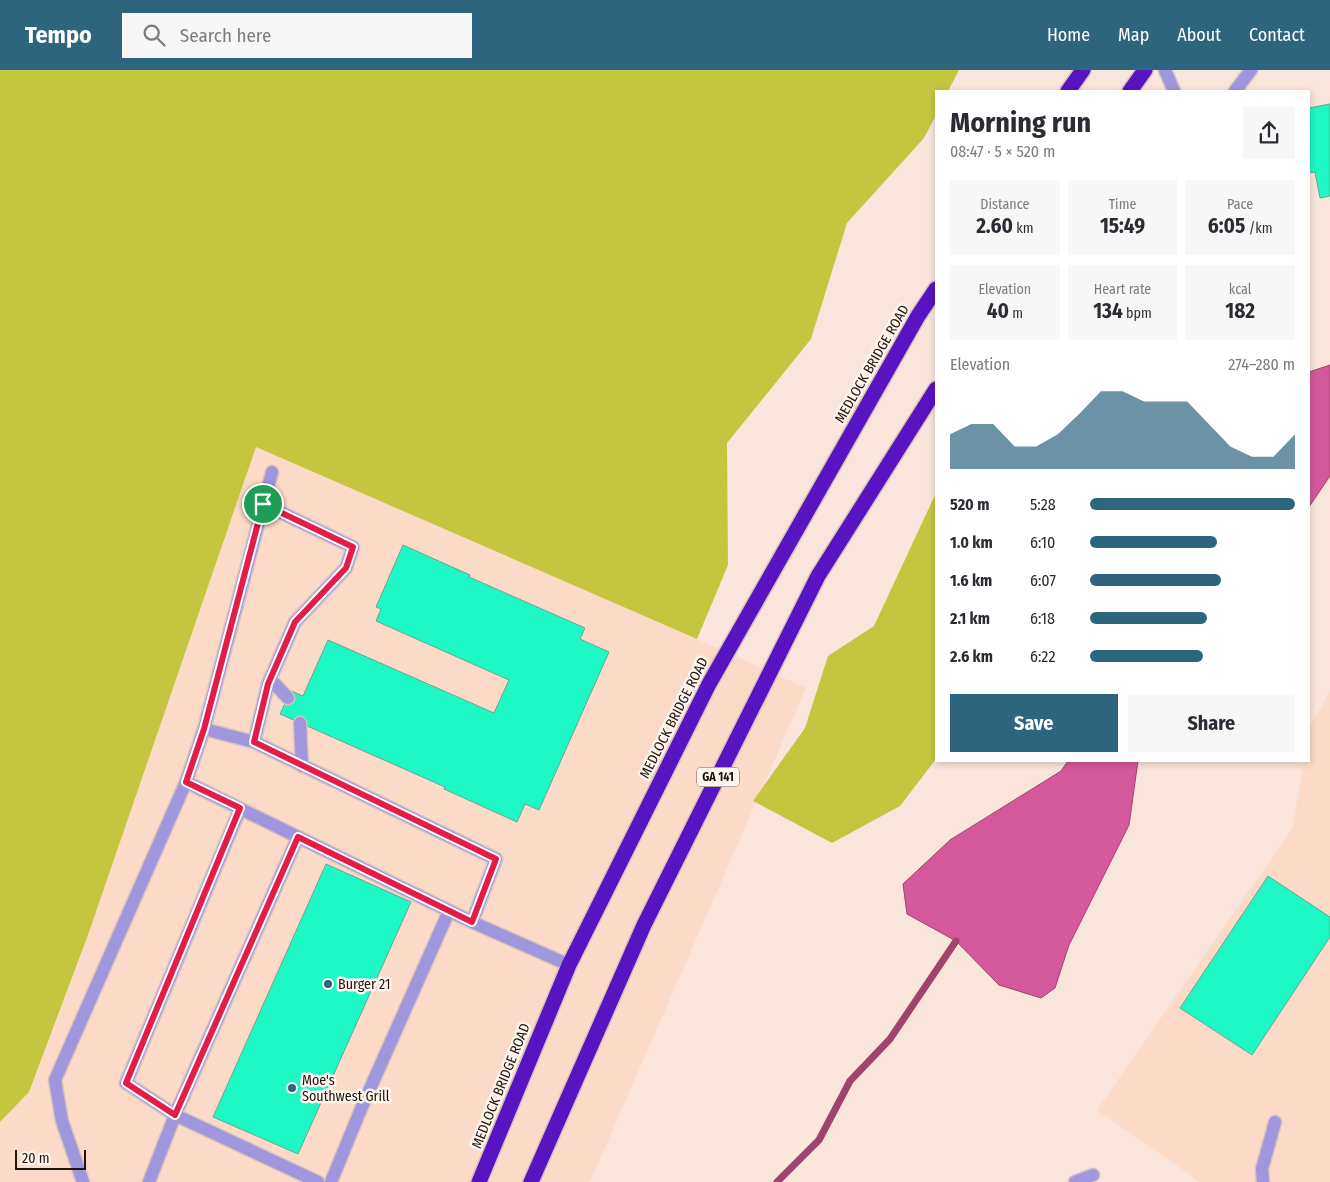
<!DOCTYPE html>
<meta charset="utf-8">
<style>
:root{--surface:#fff;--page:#f7f7f7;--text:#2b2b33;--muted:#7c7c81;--accent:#2d657f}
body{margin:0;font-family:"Fira Sans Condensed",sans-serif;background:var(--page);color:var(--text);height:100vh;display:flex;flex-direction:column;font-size:19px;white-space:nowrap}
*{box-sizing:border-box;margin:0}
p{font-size:16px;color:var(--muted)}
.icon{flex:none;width:28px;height:28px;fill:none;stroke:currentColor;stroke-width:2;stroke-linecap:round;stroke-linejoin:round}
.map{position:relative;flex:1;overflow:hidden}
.panel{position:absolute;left:935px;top:20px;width:375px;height:672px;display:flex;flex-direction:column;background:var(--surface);border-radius:0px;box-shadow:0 2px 8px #0003}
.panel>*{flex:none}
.scale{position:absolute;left:15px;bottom:12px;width:71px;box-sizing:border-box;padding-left:5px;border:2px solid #231309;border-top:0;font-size:14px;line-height:18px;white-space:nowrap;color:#231309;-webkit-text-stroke:4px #fff5ef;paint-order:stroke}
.pin{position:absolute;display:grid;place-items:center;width:42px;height:42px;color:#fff;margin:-21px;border:2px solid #fff;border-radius:50%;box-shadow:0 1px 5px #0007}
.round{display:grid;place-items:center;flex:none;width:52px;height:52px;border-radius:0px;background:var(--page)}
.head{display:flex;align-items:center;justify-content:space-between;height:85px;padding:0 15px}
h1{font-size:28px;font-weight:700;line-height:38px}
.stats{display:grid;grid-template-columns:repeat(3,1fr);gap:8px;height:85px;padding:5px 15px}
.stats div{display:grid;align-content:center;border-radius:0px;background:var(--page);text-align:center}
.stats b{font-size:21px;font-weight:700}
.stats small{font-size:14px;font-weight:400}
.stats p{font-size:14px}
.chart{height:140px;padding:10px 15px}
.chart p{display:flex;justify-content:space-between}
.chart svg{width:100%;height:90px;margin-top:5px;fill:var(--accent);opacity:.7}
.button{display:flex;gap:10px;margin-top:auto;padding:10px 15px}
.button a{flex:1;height:58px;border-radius:0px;background:var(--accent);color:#fff;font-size:20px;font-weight:700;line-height:58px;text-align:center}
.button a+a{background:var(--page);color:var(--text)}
ul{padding:0 15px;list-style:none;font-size:16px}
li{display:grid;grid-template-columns:80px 60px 1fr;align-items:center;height:38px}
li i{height:12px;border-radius:6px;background:var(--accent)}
header{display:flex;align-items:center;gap:30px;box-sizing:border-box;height:70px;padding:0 25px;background:var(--accent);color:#fff}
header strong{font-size:24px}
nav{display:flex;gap:28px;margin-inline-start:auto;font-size:18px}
.search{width:350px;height:45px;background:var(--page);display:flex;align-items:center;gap:12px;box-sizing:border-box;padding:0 18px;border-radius:0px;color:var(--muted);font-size:19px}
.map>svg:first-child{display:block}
</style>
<header>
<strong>Tempo</strong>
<div class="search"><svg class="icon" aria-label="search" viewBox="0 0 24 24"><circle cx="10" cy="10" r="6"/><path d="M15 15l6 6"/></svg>Search here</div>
<nav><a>Home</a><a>Map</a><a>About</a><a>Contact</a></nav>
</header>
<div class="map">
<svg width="1330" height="1112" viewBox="0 0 1330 1112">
<rect width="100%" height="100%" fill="#f9e5db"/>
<path fill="#fcdac8" d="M256 377 697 569 806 618 590 1112H0V1052L29 1022 88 865Z
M1330 621V1112H1200L1097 1040 1292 759 1304 691H1309L1310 656Z"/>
<path fill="#c5c640" d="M0 0H959L948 21H936V45L924 68 847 153 811 269 727 373 728 495 697 569 256 377 88 865 29 1022 0 1052Z
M936 423V689L900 736 832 773 753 731 805 658 828 586 874 556Z"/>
<path fill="#d4599a" stroke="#9f446e" d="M1330 295V406L1309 437V302Z
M1068 691H1138L1129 755 1069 875 1055 918 1041 928 999 915 956 871 907 844 903 814 950 770 1061 701Z"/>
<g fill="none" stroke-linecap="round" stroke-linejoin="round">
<path stroke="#9f446e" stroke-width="7" d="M777 1112 819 1070 850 1011 890 969 956 871"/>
</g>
<path fill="#1ef8c4" stroke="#6ba38f" d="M1330 34V126L1320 128 1315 102 1309 103V38Z
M403 475 470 505 469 507 585 558 580 569 609 582 539 740 525 734 517 752 444 719 445 717 280 644 291 621 303 626 328 570 494 643 509 610 376 551 381 539 376 537Z
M326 794 411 832 298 1084 213 1047Z
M1268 806 1330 847V867L1252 985 1180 938Z"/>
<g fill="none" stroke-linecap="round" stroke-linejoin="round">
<defs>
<path id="lane" d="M1165 0 1174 21
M1235 21 1251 0
M270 609 288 628
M300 653 302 696
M204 659 254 672 496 789 472 852
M254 672 268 614 295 552 346 498 353 477 263 434
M186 712 298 767 175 1045 126 1013 240 739
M298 767 472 852 569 895
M83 1112 62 1051 55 1010 186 712 204 659 272 402
M149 1112 175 1045 318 1112
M331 1112 361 1039 449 841
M1075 1112 1093 1105
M1263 1112 1262 1099 1275 1052"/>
<path id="highway" d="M1068 21 1083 0
M1130 21 1145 0
M479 1112 569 895 709 614 918 246 936 219
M531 1112 644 855 818 506 936 319"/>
</defs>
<use href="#lane" stroke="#d7c3b9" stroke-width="15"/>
<use href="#highway" stroke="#d7c3b9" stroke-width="18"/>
<use href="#lane" stroke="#a096dd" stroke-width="12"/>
<use href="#highway" stroke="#5714c0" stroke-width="15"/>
</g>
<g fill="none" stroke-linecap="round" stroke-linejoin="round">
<defs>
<path id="route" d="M263 434 353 477 346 498 295 552 268 614 254 672 496 789 472 852 298 767 175 1045 126 1013 240 738 186 712 204 659Z"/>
</defs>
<use href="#route" stroke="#fff" stroke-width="10"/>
<use href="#route" stroke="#e11d48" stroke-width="6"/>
</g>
<g fill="#2d657f" stroke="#fff5ef" stroke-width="2">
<circle cx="328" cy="914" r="5"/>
<circle cx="292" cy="1018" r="5"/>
</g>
<g text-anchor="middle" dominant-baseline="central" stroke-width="5" stroke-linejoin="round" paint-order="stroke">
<rect fill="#fff5ef" stroke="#65574e" stroke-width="1" x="697" y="697.5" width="42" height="19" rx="4"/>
<g font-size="12" font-weight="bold" fill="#231309">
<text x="718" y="707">GA 141</text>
</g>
<g font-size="14" fill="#231309" stroke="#fff5ef">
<text transform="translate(872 294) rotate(-60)">MEDLOCK BRIDGE ROAD</text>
<text transform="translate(674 648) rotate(-63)">MEDLOCK BRIDGE ROAD</text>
<text transform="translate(501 1016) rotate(-68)">MEDLOCK BRIDGE ROAD</text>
</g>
<g font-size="14" fill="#231309" stroke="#fff5ef" text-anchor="start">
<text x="338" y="914">Burger 21</text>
<text x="302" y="1010">Moe's<tspan x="302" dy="16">Southwest Grill</tspan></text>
</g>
</g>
</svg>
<div class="scale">20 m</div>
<div class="pin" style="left:263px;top:434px;background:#1e9e55"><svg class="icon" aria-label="arrive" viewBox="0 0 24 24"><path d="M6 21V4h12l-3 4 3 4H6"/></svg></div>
<section class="panel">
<div class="head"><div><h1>Morning run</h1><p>08:47 · 5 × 520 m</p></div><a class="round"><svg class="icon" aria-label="share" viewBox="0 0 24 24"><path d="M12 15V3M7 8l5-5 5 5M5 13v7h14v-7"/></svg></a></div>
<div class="stats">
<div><p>Distance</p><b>2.60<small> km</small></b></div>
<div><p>Time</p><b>15:49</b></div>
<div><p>Pace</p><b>6:05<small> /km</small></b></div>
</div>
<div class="stats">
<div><p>Elevation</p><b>40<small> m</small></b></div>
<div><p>Heart rate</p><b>134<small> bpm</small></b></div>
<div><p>kcal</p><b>182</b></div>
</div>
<div class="chart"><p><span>Elevation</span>274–280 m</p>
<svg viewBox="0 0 160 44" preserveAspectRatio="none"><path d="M0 44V27L10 22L20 22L30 33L40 33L50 27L60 17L70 6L80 6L90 11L100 11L110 11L120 22L130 33L140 38L150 38L160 27V44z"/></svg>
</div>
<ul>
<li><b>520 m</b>5:28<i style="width:100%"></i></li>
<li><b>1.0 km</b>6:10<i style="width:62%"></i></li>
<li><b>1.6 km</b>6:07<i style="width:64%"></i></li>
<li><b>2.1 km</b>6:18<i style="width:57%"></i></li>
<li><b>2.6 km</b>6:22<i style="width:55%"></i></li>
</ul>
<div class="button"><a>Save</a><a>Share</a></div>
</section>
</div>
